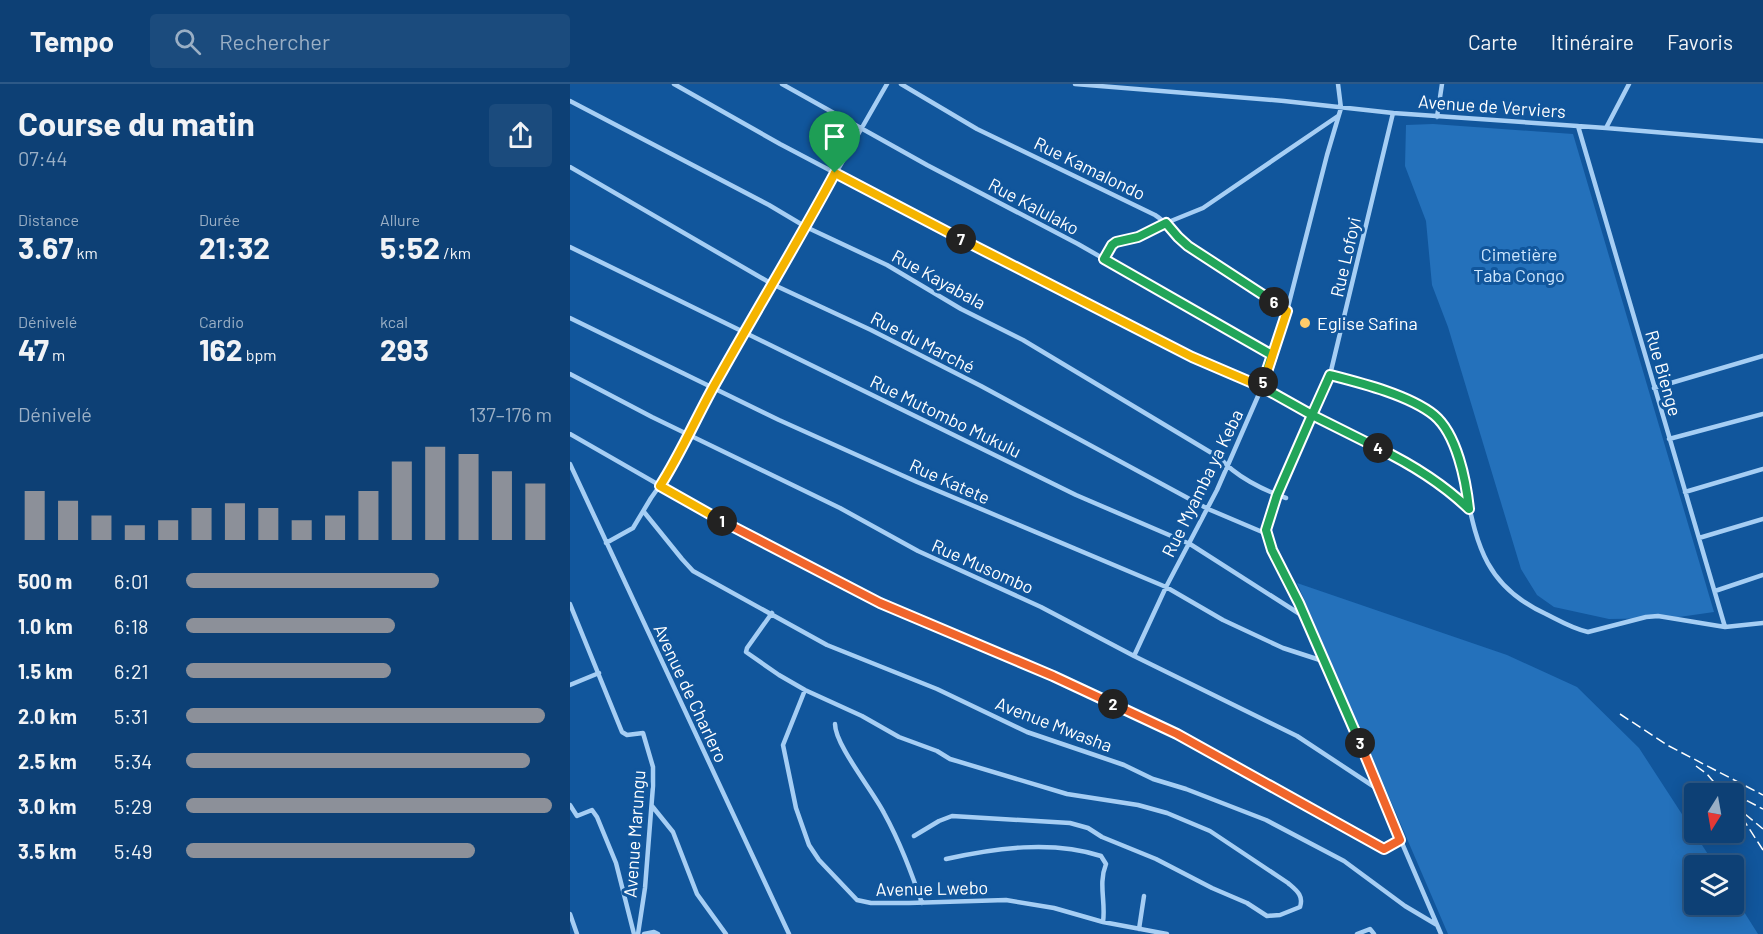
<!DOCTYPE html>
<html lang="fr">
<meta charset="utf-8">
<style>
:root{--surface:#0d4075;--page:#1b4b7d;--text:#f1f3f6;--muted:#9aafc5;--line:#2d5987;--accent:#8c9099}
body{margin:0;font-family:Barlow,sans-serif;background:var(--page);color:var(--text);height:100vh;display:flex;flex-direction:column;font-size:22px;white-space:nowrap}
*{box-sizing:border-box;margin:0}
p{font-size:20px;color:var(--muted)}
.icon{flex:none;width:33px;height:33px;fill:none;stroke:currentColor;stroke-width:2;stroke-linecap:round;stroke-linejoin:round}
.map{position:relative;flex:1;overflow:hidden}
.drawer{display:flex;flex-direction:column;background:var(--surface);width:570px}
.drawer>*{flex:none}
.needle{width:39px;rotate:191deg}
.tools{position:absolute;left:1114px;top:699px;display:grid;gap:12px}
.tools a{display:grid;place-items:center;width:60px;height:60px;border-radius:6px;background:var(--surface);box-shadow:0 3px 15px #0003,0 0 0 2px var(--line);font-size:30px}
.pin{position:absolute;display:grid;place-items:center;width:51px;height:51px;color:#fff;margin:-62px -26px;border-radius:50% 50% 50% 0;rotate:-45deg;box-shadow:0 0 6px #0007}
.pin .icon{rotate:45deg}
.km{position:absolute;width:30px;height:30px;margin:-15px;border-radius:50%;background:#222;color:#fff;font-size:16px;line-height:30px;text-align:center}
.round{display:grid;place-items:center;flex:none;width:63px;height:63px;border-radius:6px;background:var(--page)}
.headline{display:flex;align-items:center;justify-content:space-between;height:102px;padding:0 18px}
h1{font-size:33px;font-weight:700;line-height:45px}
.stats{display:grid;grid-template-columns:repeat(3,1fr);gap:9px;height:102px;padding:6px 18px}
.stats div{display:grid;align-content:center}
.stats b{font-size:30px;font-weight:700}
.stats small{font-size:16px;font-weight:400}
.stats p{font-size:16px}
.chart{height:168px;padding:12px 18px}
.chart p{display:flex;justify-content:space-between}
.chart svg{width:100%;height:108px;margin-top:6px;stroke:var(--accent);stroke-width:6}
ul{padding:0 18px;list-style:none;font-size:20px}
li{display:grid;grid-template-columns:96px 72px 1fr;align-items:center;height:45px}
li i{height:15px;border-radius:8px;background:var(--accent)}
header{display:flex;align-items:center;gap:36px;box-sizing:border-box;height:84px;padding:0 30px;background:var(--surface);border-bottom:2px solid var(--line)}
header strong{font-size:28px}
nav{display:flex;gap:33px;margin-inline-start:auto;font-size:21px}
.search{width:420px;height:54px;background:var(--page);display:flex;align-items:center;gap:15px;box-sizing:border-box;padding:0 21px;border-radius:6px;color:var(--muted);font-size:22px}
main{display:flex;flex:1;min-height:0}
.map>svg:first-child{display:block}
</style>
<header>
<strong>Tempo</strong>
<div class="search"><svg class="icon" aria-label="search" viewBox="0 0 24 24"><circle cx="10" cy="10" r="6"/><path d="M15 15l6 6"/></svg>Rechercher</div>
<nav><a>Carte</a><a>Itinéraire</a><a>Favoris</a></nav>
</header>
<main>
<section class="drawer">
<div class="headline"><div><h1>Course du matin</h1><p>07:44</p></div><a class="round"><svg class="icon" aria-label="share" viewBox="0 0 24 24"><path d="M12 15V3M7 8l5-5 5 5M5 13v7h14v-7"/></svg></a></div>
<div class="stats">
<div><p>Distance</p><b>3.67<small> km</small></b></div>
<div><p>Durée</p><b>21:32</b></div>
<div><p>Allure</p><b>5:52<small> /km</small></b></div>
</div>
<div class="stats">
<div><p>Dénivelé</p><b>47<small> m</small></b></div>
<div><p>Cardio</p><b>162<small> bpm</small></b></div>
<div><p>kcal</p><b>293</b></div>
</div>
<div class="chart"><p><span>Dénivelé</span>137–176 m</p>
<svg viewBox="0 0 160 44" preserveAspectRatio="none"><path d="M5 44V24M15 44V28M25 44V34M35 44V38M45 44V36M55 44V31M65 44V29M75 44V31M85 44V36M95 44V34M105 44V24M115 44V12M125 44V6M135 44V9M145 44V16M155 44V21"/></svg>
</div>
<ul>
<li><b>500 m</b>6:01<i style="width:69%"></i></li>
<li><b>1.0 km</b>6:18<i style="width:57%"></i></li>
<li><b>1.5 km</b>6:21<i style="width:56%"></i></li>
<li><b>2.0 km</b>5:31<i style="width:98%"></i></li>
<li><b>2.5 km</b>5:34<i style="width:94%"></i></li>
<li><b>3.0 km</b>5:29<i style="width:100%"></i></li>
<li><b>3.5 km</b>5:49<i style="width:79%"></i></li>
</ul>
</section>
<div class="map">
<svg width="1193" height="850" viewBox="0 0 1193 850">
<rect width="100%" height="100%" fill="#11569c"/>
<path fill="#2471bb" d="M863 40 1003 50 1144 528 1102 534 1039 535 984 523 967 511 951 485 878 243 862 201 856 137 835 82 836 41Z
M727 499 937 571 1007 603 1069 664 1145 781 1125 782V820H1164V812L1188 850H878Z"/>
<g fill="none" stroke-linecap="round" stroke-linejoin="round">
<path stroke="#a6cef4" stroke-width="4.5" d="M104 0 210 60 482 203 622 272 692 303 763 343 840 381 880 408 899 425
M212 0 357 81 508 160 702 271
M331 0 407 45 585 131C598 139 606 152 618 162L717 227
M505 0 714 17 823 29 1036 44 1193 57
M0 17 199 121 236 143 317 181 391 225 453 256 650 374C665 392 693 406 716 414
M823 29 760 291 707 411 696 442 702 466 729 519 871 850
M867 33 872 0
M1008 42 1155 543
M1036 44 1059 0
M0 83 202 200 301 246 411 302 638 425 697 450
M0 163 506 411 620 460 736 534
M534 175 541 161 546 158 568 153 596 139 633 124 768 32
M0 234 209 336 347 398 596 503 653 536 713 564 753 577
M0 290 82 333 270 424 348 467 471 523 564 572 727 652 809 706
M760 291C790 299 818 307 846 321 853 325 860 328 866 333 882 348 884 361 890 381 906 448 906 498 976 530 990 537 1003 545 1018 548L1076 533 1088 532 1155 543 1193 539
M1084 304 1193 272
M0 350 159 441 310 519 483 592 607 650 812 765 830 756
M1099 355 1193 330
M0 380 219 850
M1115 408 1193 385
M74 428 112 475 123 487 257 561 367 605 457 648 554 681 583 695 616 705 696 736 774 777 835 822 867 841
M1129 454 1193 435
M36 459 63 444 81 414 103 383 130 326 317 0
M1145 507 1193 491
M0 520 52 648 57 651 73 649 83 683V702L75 804 68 850
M202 529 177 564 176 568 209 591 235 606 292 632 329 653 367 667 380 675 497 710 568 721 597 729 640 747 718 799C726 806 734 811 730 823L710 831 697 832 677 819 642 804 586 775 532 753 518 744 500 739 382 732 369 737 344 752
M564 572 596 503 647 406 692 303 717 227 757 71 771 24 768 0
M0 601 29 589
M235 606 213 661 226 724 239 761 249 776 287 816 301 819H339L436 816 484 824 533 838 597 850
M265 640C265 661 303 707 314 729 330 758 341 788 352 819
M0 721 7 732 22 726 27 733 46 779 64 850
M82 722 103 748 127 810 156 850
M376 775C425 764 482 756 531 772L536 780C528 800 536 818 533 838
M0 830 7 850
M569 845 574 812
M74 850 84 848 88 850
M787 850 800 845 804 850"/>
<path stroke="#fff" stroke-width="1.5" stroke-dasharray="10 4.5" stroke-linecap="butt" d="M1050 630 1097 661 1193 711
M1126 682 1137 690 1154 710
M1164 710 1193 725
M1164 721 1193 766
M1175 730 1193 745"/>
</g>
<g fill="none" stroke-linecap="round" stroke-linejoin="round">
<defs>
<path id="split-1" d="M152 437 90 402C112 368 128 329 149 293 187 225 228 158 265 89"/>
<path id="split-2" d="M152 437 310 519 483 592 543 620"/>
<path id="split-3" d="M543 620 607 650 814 765 830 756 790 659"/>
<path id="split-4" d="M790 659 729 519 702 466 696 446 707 411 742 331 808 364"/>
<path id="split-5" d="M693 298 692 303 742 331 760 291C791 299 839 311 864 331 887 350 896 397 899 425 873 400 841 380 808 364"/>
<path id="split-6" d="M693 298 702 271 534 175 542 161 546 158 568 153 596 139 608 153 618 162 704 218"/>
<path id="split-7" d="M391 155 622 273 692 303 717 227 704 218"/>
<path id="split-8" d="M265 89 391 155"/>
</defs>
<use href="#split-1" stroke="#fff" stroke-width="12"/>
<use href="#split-2" stroke="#fff" stroke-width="12"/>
<use href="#split-3" stroke="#fff" stroke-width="12"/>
<use href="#split-4" stroke="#fff" stroke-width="12"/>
<use href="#split-5" stroke="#fff" stroke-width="12"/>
<use href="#split-6" stroke="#fff" stroke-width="12"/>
<use href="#split-7" stroke="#fff" stroke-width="12"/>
<use href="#split-8" stroke="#fff" stroke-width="12"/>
<use href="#split-1" stroke="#f5b400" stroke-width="8"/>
<use href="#split-2" stroke="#f0652b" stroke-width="8"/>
<use href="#split-3" stroke="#f0652b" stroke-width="8"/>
<use href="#split-4" stroke="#22a559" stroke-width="8"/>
<use href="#split-5" stroke="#22a559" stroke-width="8"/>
<use href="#split-6" stroke="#22a559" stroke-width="8"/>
<use href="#split-7" stroke="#f5b400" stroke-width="8"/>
<use href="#split-8" stroke="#f5b400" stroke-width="8"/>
</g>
<circle fill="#ffcb69" stroke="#11569c" stroke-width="2" cx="735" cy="239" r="6"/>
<g text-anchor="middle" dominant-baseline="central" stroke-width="6" stroke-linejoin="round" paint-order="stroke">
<g font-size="18" fill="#fff" stroke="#11569c">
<text transform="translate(922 22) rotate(4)">Avenue de Verviers</text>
<text transform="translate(520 84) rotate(26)">Rue Kamalondo</text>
<text transform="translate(464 122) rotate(28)">Rue Kalulako</text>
<text transform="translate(775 173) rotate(-77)">Rue Lofoyi</text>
<text transform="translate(369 195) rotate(29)">Rue Kayabala</text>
<text transform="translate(353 258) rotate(27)">Rue du Marché</text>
<text transform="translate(1094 289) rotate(74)">Rue Bienge</text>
<text transform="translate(376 332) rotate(26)">Rue Mutombo Mukulu</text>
<text transform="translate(380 397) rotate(24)">Rue Katete</text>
<text transform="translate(632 399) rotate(-64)">Rue Myamba ya Keba</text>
<text transform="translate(413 482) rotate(24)">Rue Musombo</text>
<text transform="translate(121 609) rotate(65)">Avenue de Charlero</text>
<text transform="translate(484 640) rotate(21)">Avenue Mwasha</text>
<text transform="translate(64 750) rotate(-86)">Avenue Marungu</text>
<text transform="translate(362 804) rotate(-1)">Avenue Lwebo</text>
</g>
<g font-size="18" fill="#cee7fe" stroke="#11569c">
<text x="949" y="170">Cimetière<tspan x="949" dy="21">Taba Congo</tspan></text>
</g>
<g font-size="18" fill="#fff" stroke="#11569c" text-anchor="start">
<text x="747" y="239">Eglise Safina</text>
</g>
</g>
</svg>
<div class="tools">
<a><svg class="needle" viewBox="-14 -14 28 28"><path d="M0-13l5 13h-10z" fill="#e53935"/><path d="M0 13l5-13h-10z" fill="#9aafc5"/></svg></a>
<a><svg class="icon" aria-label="layers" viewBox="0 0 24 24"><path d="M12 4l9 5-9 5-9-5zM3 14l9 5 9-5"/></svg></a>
</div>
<div class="pin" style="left:265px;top:89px;background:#1e9e55"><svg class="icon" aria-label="arrive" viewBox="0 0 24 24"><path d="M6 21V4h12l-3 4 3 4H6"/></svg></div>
<b class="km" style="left:152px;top:437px">1</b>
<b class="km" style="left:543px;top:620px">2</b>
<b class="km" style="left:790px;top:659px">3</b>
<b class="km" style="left:808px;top:364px">4</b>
<b class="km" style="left:693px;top:298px">5</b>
<b class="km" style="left:704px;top:218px">6</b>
<b class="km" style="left:391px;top:155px">7</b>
</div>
</main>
